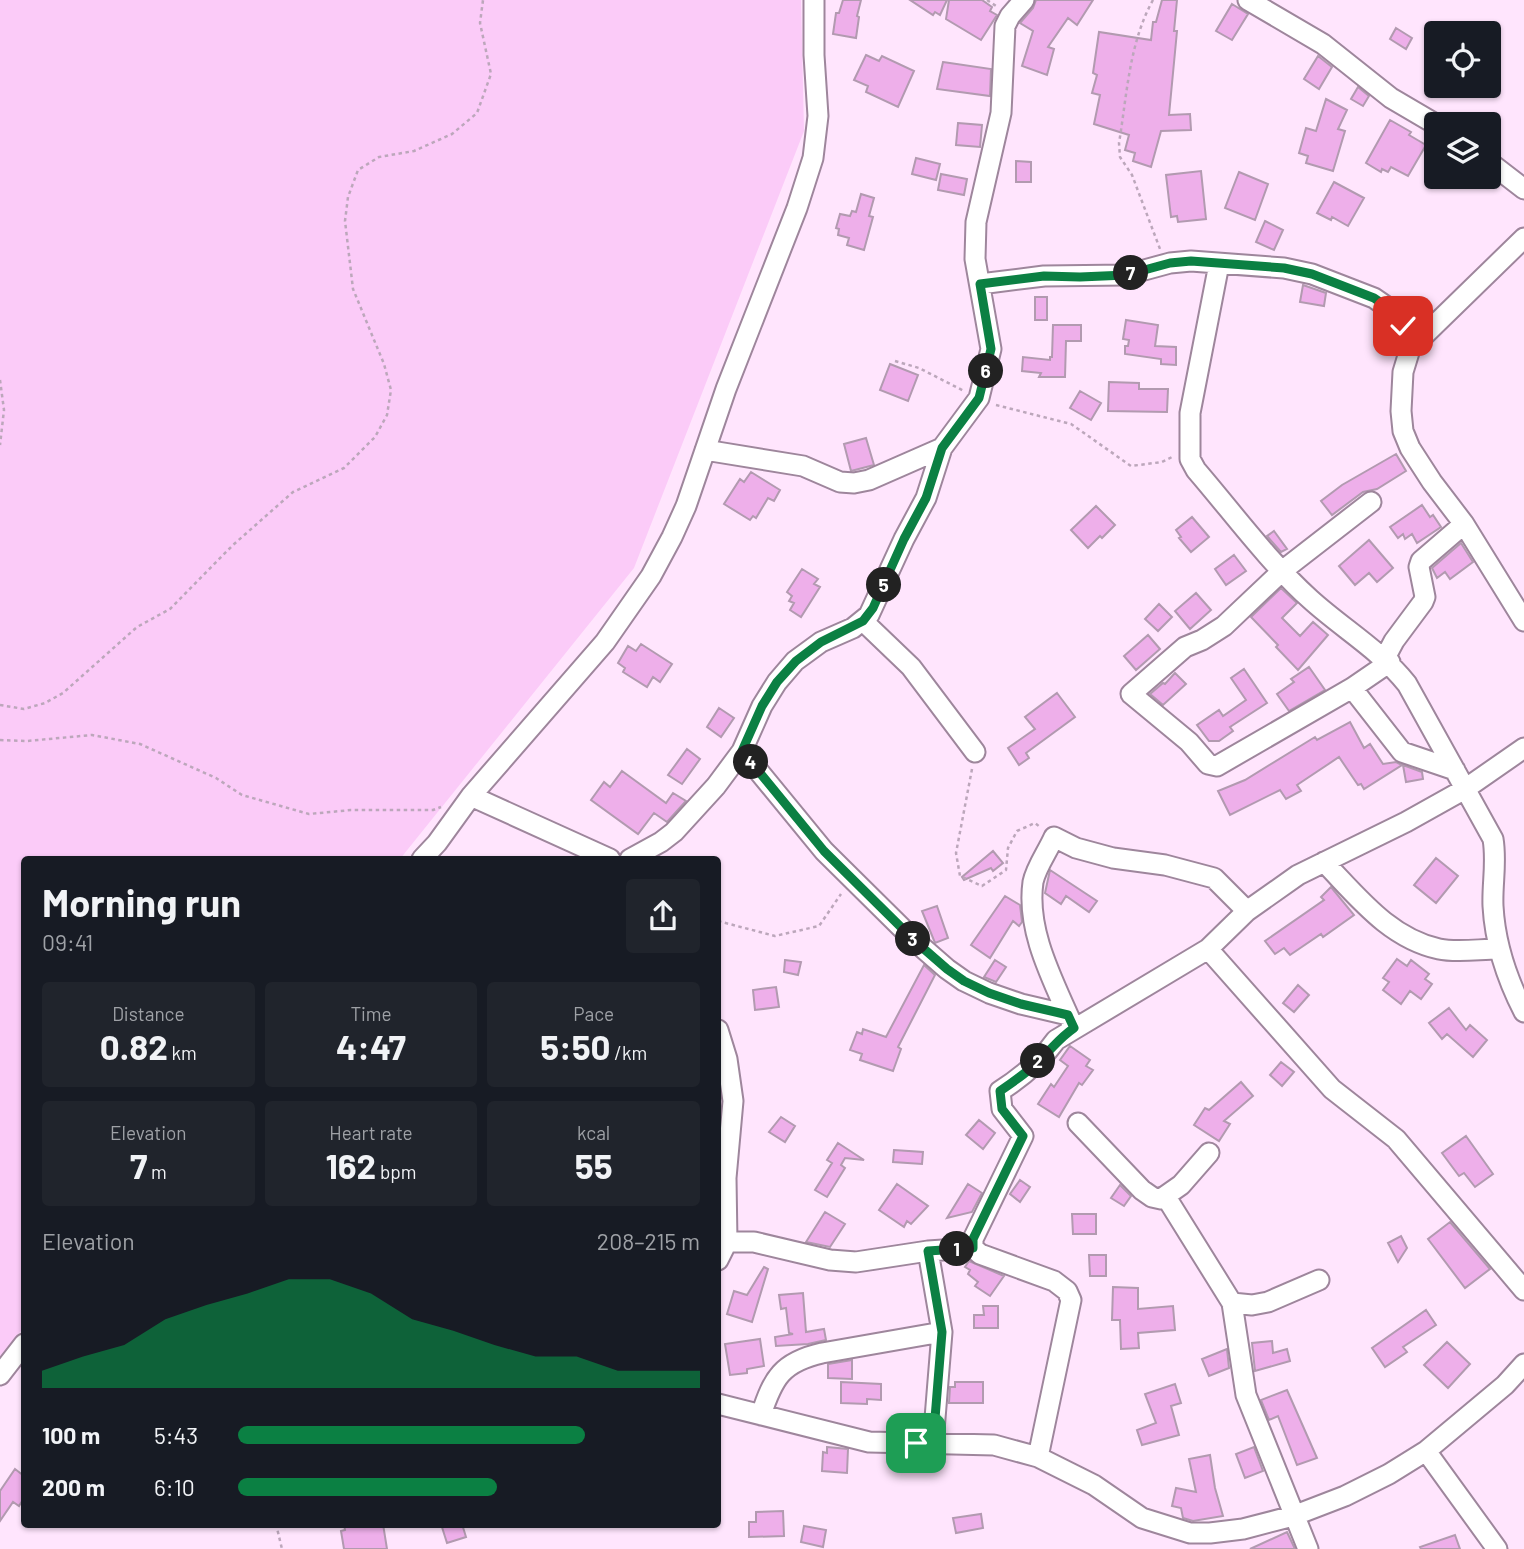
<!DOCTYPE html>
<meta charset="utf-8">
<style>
:root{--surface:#171b24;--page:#20242c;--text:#f1f3f6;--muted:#9ea1a6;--accent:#0b8043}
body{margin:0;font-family:Barlow,sans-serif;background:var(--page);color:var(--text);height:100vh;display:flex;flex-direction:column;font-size:26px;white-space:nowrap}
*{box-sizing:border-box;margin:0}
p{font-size:23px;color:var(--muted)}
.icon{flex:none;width:38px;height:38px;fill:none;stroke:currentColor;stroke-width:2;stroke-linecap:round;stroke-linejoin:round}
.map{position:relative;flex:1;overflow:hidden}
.sheet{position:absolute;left:21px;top:856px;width:700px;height:672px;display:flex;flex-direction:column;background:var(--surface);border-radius:7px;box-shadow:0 2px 5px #0004}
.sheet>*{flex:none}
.controls{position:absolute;left:1424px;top:21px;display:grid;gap:14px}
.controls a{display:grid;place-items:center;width:77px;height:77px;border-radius:7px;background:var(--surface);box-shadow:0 2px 5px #0004;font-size:35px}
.pin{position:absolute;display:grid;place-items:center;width:60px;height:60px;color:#fff;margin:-30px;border-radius:14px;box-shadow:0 4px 10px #0006}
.km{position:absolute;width:35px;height:35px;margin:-18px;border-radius:50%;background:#222;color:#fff;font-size:19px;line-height:35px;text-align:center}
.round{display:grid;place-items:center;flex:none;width:74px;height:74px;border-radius:7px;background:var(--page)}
.summary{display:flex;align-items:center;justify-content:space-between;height:119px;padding:0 21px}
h1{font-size:38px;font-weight:700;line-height:52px}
.stats{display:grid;grid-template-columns:repeat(3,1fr);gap:10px;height:119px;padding:7px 21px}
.stats div{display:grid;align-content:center;border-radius:7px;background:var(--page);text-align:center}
.stats b{font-size:35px;font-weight:700}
.stats small{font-size:19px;font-weight:400}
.stats p{font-size:19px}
.chart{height:196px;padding:14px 21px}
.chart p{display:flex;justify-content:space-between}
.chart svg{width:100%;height:126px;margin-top:7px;fill:var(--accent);opacity:.7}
ul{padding:0 21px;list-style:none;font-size:23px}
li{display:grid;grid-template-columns:112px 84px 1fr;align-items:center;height:52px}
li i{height:18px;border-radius:9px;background:var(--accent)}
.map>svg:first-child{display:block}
</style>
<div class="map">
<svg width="1524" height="1549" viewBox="0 0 1524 1549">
<rect width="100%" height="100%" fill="#ffe5fd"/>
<path fill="#fbcbf8" d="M0 0H801L804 131 634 568 400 859H24V1327L0 1357Z"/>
<path fill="#eeafea" stroke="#b29ab0" stroke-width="2" d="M843 0H861L857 16 859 17 856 38 833 34 836 13H839Z
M910 0H947L940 15 935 12 933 15Z
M949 0H982L992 7 990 11 997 15 981 40 946 19Z
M1036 0H1093L1077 25 1068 18 1048 47 1054 49 1047 75 1022 66 1033 31 1020 23 1033 8Z
M1162 0H1177L1174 31H1177L1169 115 1190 114 1191 130 1161 131 1151 167 1133 161 1135 153 1125 150 1129 135 1094 124 1100 95 1092 93 1097 75 1093 73 1099 32 1151 40 1153 22H1156Z
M1232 4 1248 14 1232 40 1216 31Z
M1396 28 1412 38 1406 49 1390 39Z
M866 55 879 61 882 56 914 71 898 107 866 92 868 86 854 80Z
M1318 56 1332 67 1319 89 1304 79Z
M943 62 991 69 990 96 937 89Z
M1358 87 1369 96 1363 106 1351 99Z
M1326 99 1347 110 1338 129 1345 131 1333 171 1306 163 1308 156 1299 153 1306 128 1316 131Z
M1390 120 1411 132 1409 135 1426 145 1408 176 1391 167 1388 172 1382 169 1381 172 1366 163Z
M958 123 982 125 980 147 956 145Z
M916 158 940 164 936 180 912 174Z
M1016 161 1031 162V182H1016Z
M1201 171 1206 219 1178 222 1177 216 1171 217 1166 175Z
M1239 172 1268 184 1255 220 1225 208Z
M941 174 967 179 964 195 938 190Z
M1334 182 1364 198 1348 226 1332 217 1331 220 1317 213Z
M861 194 874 198 869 216 873 217 864 250 847 245 849 238 838 235 839 229 836 228 840 214 850 216 852 211 856 212Z
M1265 221 1283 230 1274 250 1256 242Z
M1303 285 1326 293 1324 306 1300 302Z
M1035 297H1047V320H1035Z
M1126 320 1158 325 1155 346 1176 347V365L1161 364V359L1125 354V346H1128L1129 340 1123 339Z
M1053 325H1081V341H1066L1065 377H1039L1041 373 1022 371 1023 357 1050 360V357H1052Z
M890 364 918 375 908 401 880 390Z
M1109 382 1139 383V389H1168L1167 412 1108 411Z
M1080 391 1101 403 1091 420 1070 408Z
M866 438 874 465 851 471 844 444Z
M1396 454 1406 471 1377 489 1363 492 1332 515 1321 501 1342 485Z
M751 472 780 490 774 501 768 498 756 518 753 516 750 520 724 504 740 479 744 482Z
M1422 505 1430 517 1433 515 1441 527 1417 543 1412 534 1405 539 1403 534 1398 538 1390 527Z
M1096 506 1115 525 1102 538 1100 536 1088 548 1071 530Z
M1192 517 1209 537 1191 552 1179 538 1181 537 1176 530Z
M1274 531 1287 549 1281 552 1267 536Z
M1369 540 1393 568 1377 582 1369 573 1355 585 1339 566Z
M1461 543 1473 562 1450 579 1445 572 1437 578 1432 568Z
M1234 555 1246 571 1226 585 1215 569Z
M802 569 818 579 814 584 820 587 801 617 790 610 794 603 789 601 792 596 787 592Z
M1281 588 1297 603 1282 618 1300 636 1313 622 1328 635 1298 670 1276 647 1278 645 1251 617Z
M1196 593 1211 610 1190 629 1175 611Z
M1159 604 1172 617 1158 631 1145 619Z
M1148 635 1160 649 1136 670 1124 656Z
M641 644 672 664 660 682 653 677 647 687 623 672 625 668 618 663 628 646 636 651Z
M1309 667 1325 690 1289 711 1277 694 1294 682 1291 679Z
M1244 669 1267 703 1230 727 1233 731 1219 741H1209L1197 725 1219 710 1223 716 1246 700 1231 678Z
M1175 673 1186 684 1163 705 1150 694 1163 683 1165 684Z
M1057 693 1075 717 1026 753 1029 758 1019 765 1008 748 1035 729 1025 717Z
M719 708 734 718 721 737 707 727Z
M1350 722 1364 748 1370 744 1383 764 1396 762 1402 765 1364 789 1361 784 1358 785 1339 757 1297 785 1301 791 1286 799 1280 790 1230 815 1218 791 1245 780 1315 737 1317 740Z
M687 749 700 759 682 784 668 775Z
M1403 765 1422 772 1423 779 1406 782Z
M622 771 666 803 673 793 686 801 667 822 654 813 638 834 591 800 604 782 610 787Z
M993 851 1003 863 993 871 991 868 964 880 962 877Z
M1436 858 1458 876 1436 903 1414 885Z
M1050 870 1097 901 1089 912 1066 896 1061 904 1045 893Z
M1331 887 1354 915 1323 937 1321 934 1290 955 1284 948 1275 954 1265 941 1324 900 1321 897Z
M1005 896 1020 905 1022 922 1019 926 1013 921 990 958 971 945Z
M937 906 948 938 935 943 922 911Z
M1397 959 1407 966 1411 960 1429 974 1425 979 1432 984 1421 999 1410 991 1401 1004 1383 990 1389 982 1383 978Z
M785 960 801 962 798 975 784 972Z
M995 960 1006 967 996 982 984 977Z
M924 965 935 975 898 1047 901 1049 893 1071 860 1060 862 1054 850 1050 857 1032 862 1034 863 1029 886 1037Z
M1298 985 1309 995 1294 1012 1283 1003Z
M776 987 779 1007 755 1010 753 990Z
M1449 1008 1466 1030 1470 1025 1487 1040 1473 1057 1447 1034 1442 1039 1429 1023Z
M1070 1046 1090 1060 1086 1066 1093 1070 1082 1085 1079 1083 1059 1117 1038 1104 1051 1084 1054 1087 1068 1066 1060 1060Z
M1281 1062 1294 1072 1282 1086 1270 1075Z
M1241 1082 1253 1096 1224 1121 1230 1124 1219 1141 1194 1125 1205 1108 1209 1110Z
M781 1117 795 1126 785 1142 769 1132Z
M979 1120 995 1133 983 1149 966 1135Z
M1466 1136 1493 1174 1475 1187 1464 1173 1459 1176 1442 1153Z
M838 1143 864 1160 845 1158 841 1165 845 1168 827 1197 815 1190 832 1163 827 1160Z
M894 1150 923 1152 922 1164 893 1162Z
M1020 1180 1030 1187 1020 1202 1010 1194Z
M897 1184 928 1206 911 1224 907 1221 904 1227 879 1210Z
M968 1184 982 1193 972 1212 947 1218Z
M1120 1185 1131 1196 1124 1206 1111 1198Z
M825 1212 845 1224 830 1247 806 1242Z
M1072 1214H1096V1234H1073Z
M1450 1222 1490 1269 1465 1288 1428 1239Z
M1401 1236 1407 1248 1398 1262 1388 1243Z
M1089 1255H1106V1276H1090Z
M969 1261 1004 1276 990 1296 975 1286 978 1282 968 1274 970 1270 965 1267Z
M764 1267 768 1269 752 1322 727 1314 734 1291 747 1295Z
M1113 1287 1138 1288V1309L1173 1306 1175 1330 1138 1333 1139 1348 1121 1349 1120 1320H1112Z
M803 1293 806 1332 824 1329 826 1340 808 1344 776 1346 775 1337 793 1334 789 1333 786 1308 781 1309 779 1295Z
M983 1306H998V1328H974V1315H984Z
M1426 1310 1436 1325 1403 1347 1407 1352 1385 1367 1372 1348Z
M760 1339 764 1366 747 1369V1373L730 1375 725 1344Z
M1272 1341 1273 1353 1287 1349 1290 1361 1255 1371 1252 1343Z
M1447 1342 1470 1364 1448 1388 1424 1365Z
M1227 1349 1229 1368 1209 1376 1202 1359Z
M852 1360V1379L828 1378V1364Z
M841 1382 881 1384V1400L867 1399V1404L841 1403Z
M955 1382H983V1403H949L950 1387H955Z
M1175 1384 1181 1403 1171 1406 1179 1435 1142 1445 1137 1430 1156 1423 1145 1394Z
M1287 1390 1317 1458 1297 1465 1278 1416 1269 1420 1261 1400Z
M827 1447 848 1449 847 1473 822 1471 823 1452 827 1453Z
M1254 1447 1263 1471 1245 1478 1236 1454Z
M1210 1455 1215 1488 1223 1516 1193 1521 1183 1518 1181 1508 1172 1506 1176 1488 1196 1492 1189 1459Z
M15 1469 24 1476V1498L19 1506 13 1502 0 1521V1491Z
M783 1511 784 1536 749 1537V1522H756V1512Z
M981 1514 983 1528 956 1533 953 1518Z
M344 1524H383L387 1549H344L341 1531 345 1530Z
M441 1524H462L466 1537 447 1543Z
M804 1526 826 1530 823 1547 801 1542Z
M1287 1532 1295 1549H1250Z
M1455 1535 1460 1549H1421L1420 1547Z"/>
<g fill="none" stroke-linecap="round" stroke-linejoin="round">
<defs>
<path id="street" d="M1248 0 1323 44 1391 98 1437 125
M1489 162 1524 189
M1219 264 1190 413V459L1196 470C1233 513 1268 561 1310 599 1343 629 1379 649 1407 684L1493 839C1497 862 1492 884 1493 906 1495 943 1507 979 1524 1012
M980 284 1044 276 1126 275 1170 263 1191 261 1284 268 1312 274 1374 298 1390 309 1403 326 1410 349 1403 372 1401 411 1403 431 1410 448 1432 482 1464 524 1524 621
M1410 349 1524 238
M705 450 803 466 840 482 854 483 869 480 942 448
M1371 502 1282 571 1224 626 1202 640 1185 647 1131 694 1189 742 1208 764 1217 766 1352 688 1390 662
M863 621 911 667 975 752
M1385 658 1394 641 1423 602 1425 597 1419 567 1421 561 1464 524
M1352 688 1402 752 1455 770
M742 751 824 851 916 942 947 969 964 981 989 993 1021 1004 1068 1015
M471 796 610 859
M422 859 437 843 471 796 605 642 651 576 672 537 686 506 726 389 797 208 813 158 818 116 814 55V0
M630 859 661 842 674 832 716 786 742 751 762 706 777 682 795 661 821 642 853 628 869 615 904 539 926 498 942 448 979 398 991 349 975 259 976 222 1001 113 1005 26 1010 16 1024 0
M1324 862C1358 897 1389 938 1439 949 1457 953 1480 949 1498 949
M1208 949 1332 1089 1396 1139 1524 1290
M1072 1024C1053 980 1026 931 1033 882 1036 867 1048 851 1054 837L1076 848 1113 858 1165 865 1214 878 1247 911
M718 1030 727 1059 733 1101 726 1178 727 1242 718 1260
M1078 1123 1142 1190 1152 1197 1161 1199 1181 1185 1209 1153
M1166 1197 1232 1303 1246 1395 1308 1549
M727 1242H754L830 1260 856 1262 928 1251 973 1248
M928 1251 942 1332 933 1443
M1232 1303 1252 1305 1268 1302 1319 1280
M0 1375 24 1344
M718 1404 869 1442 994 1445 1038 1457 1094 1485 1142 1518 1190 1533H1210L1243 1529 1293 1516 1345 1496 1389 1474 1426 1451 1505 1385 1524 1364
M761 1415C773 1378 782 1362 822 1353L942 1332
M1426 1451 1497 1549
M1038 1457 1071 1300 1067 1291 1054 1281 980 1254 973 1248V1239L1023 1136 1002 1109 1000 1091C1022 1077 1041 1061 1056 1040L1208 949 1247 911 1298 875 1406 822 1465 789 1524 748"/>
</defs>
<use href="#street" stroke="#9e869c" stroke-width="23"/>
<path stroke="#bca7bb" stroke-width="2.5" stroke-dasharray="3.5 3.5" stroke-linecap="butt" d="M987 0 996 6
M1153 0C1129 43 1127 95 1119 143L1120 157 1132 175 1160 249
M895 361 919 368 964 391
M0 380 4 410 0 445
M996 405 1071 424 1131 466 1162 462 1172 457
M0 705 24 709 45 703 63 693 137 627 170 609 233 545 293 492 344 468 375 437 387 415 391 390 384 364 353 289 345 221 348 197 358 170 379 157 414 151 452 134 477 113 491 74 480 23 483 0
M0 740 27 741 92 735 140 744 216 778 242 795 309 814 351 810H433L441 807
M972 769 956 853 960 876 982 886 1006 870 1008 848 1017 831 1035 823 1040 827
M718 921 775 936 819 926 841 894
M276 1524 282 1549"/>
<use href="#street" stroke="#fff" stroke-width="19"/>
</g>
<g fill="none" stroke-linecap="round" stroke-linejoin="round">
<defs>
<path id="route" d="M916 1443H933L942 1332 928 1251 973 1248V1239L1023 1136 1002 1109 1000 1091C1016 1080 1032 1069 1045 1055 1056 1044 1061 1037 1074 1028L1068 1015 1021 1004 989 993 964 981 947 969 916 942 824 851 742 751 762 706 777 682 796 661 821 642 863 621 873 608 904 539 926 498 942 448 979 398 991 349 980 284 1044 276 1080 277 1126 275 1170 263 1191 261 1284 268 1312 274 1374 298 1390 309 1403 326"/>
</defs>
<use href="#route" stroke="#fff" stroke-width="14"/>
<use href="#route" stroke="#0b8043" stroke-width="9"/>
</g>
</svg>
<div class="controls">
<a><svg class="icon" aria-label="locate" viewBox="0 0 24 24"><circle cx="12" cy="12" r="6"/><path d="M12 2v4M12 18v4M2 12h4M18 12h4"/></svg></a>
<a><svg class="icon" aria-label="layers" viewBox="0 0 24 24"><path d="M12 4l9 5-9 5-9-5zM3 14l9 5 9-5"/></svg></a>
</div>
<div class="pin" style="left:916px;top:1443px;background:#1e9e55"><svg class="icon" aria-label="arrive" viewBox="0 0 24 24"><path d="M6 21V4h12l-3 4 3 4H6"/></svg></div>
<div class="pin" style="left:1403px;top:326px;background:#d93025"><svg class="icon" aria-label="check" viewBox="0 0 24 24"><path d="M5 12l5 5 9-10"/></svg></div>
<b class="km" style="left:957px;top:1249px">1</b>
<b class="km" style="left:1038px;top:1061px">2</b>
<b class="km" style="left:913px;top:939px">3</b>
<b class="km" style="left:751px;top:762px">4</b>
<b class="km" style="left:884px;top:585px">5</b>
<b class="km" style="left:986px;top:371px">6</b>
<b class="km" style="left:1131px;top:273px">7</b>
<section class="sheet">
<div class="summary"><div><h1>Morning run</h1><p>09:41</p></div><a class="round"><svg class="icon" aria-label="share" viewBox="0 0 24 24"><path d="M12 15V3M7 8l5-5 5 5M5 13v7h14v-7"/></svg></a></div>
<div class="stats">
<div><p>Distance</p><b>0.82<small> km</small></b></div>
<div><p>Time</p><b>4:47</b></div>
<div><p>Pace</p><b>5:50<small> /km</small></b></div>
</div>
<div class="stats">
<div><p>Elevation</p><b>7<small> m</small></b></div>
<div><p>Heart rate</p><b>162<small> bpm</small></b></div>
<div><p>kcal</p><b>55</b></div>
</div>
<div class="chart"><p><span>Elevation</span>208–215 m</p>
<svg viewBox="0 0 160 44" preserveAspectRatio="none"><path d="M0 44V38L10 33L20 29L30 20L40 15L50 11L60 6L70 6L80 11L90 20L100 24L110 29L120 33L130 33L140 38L150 38L160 38V44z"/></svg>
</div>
<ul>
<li><b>100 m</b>5:43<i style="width:75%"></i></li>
<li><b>200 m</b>6:10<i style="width:56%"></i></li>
</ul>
</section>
</div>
